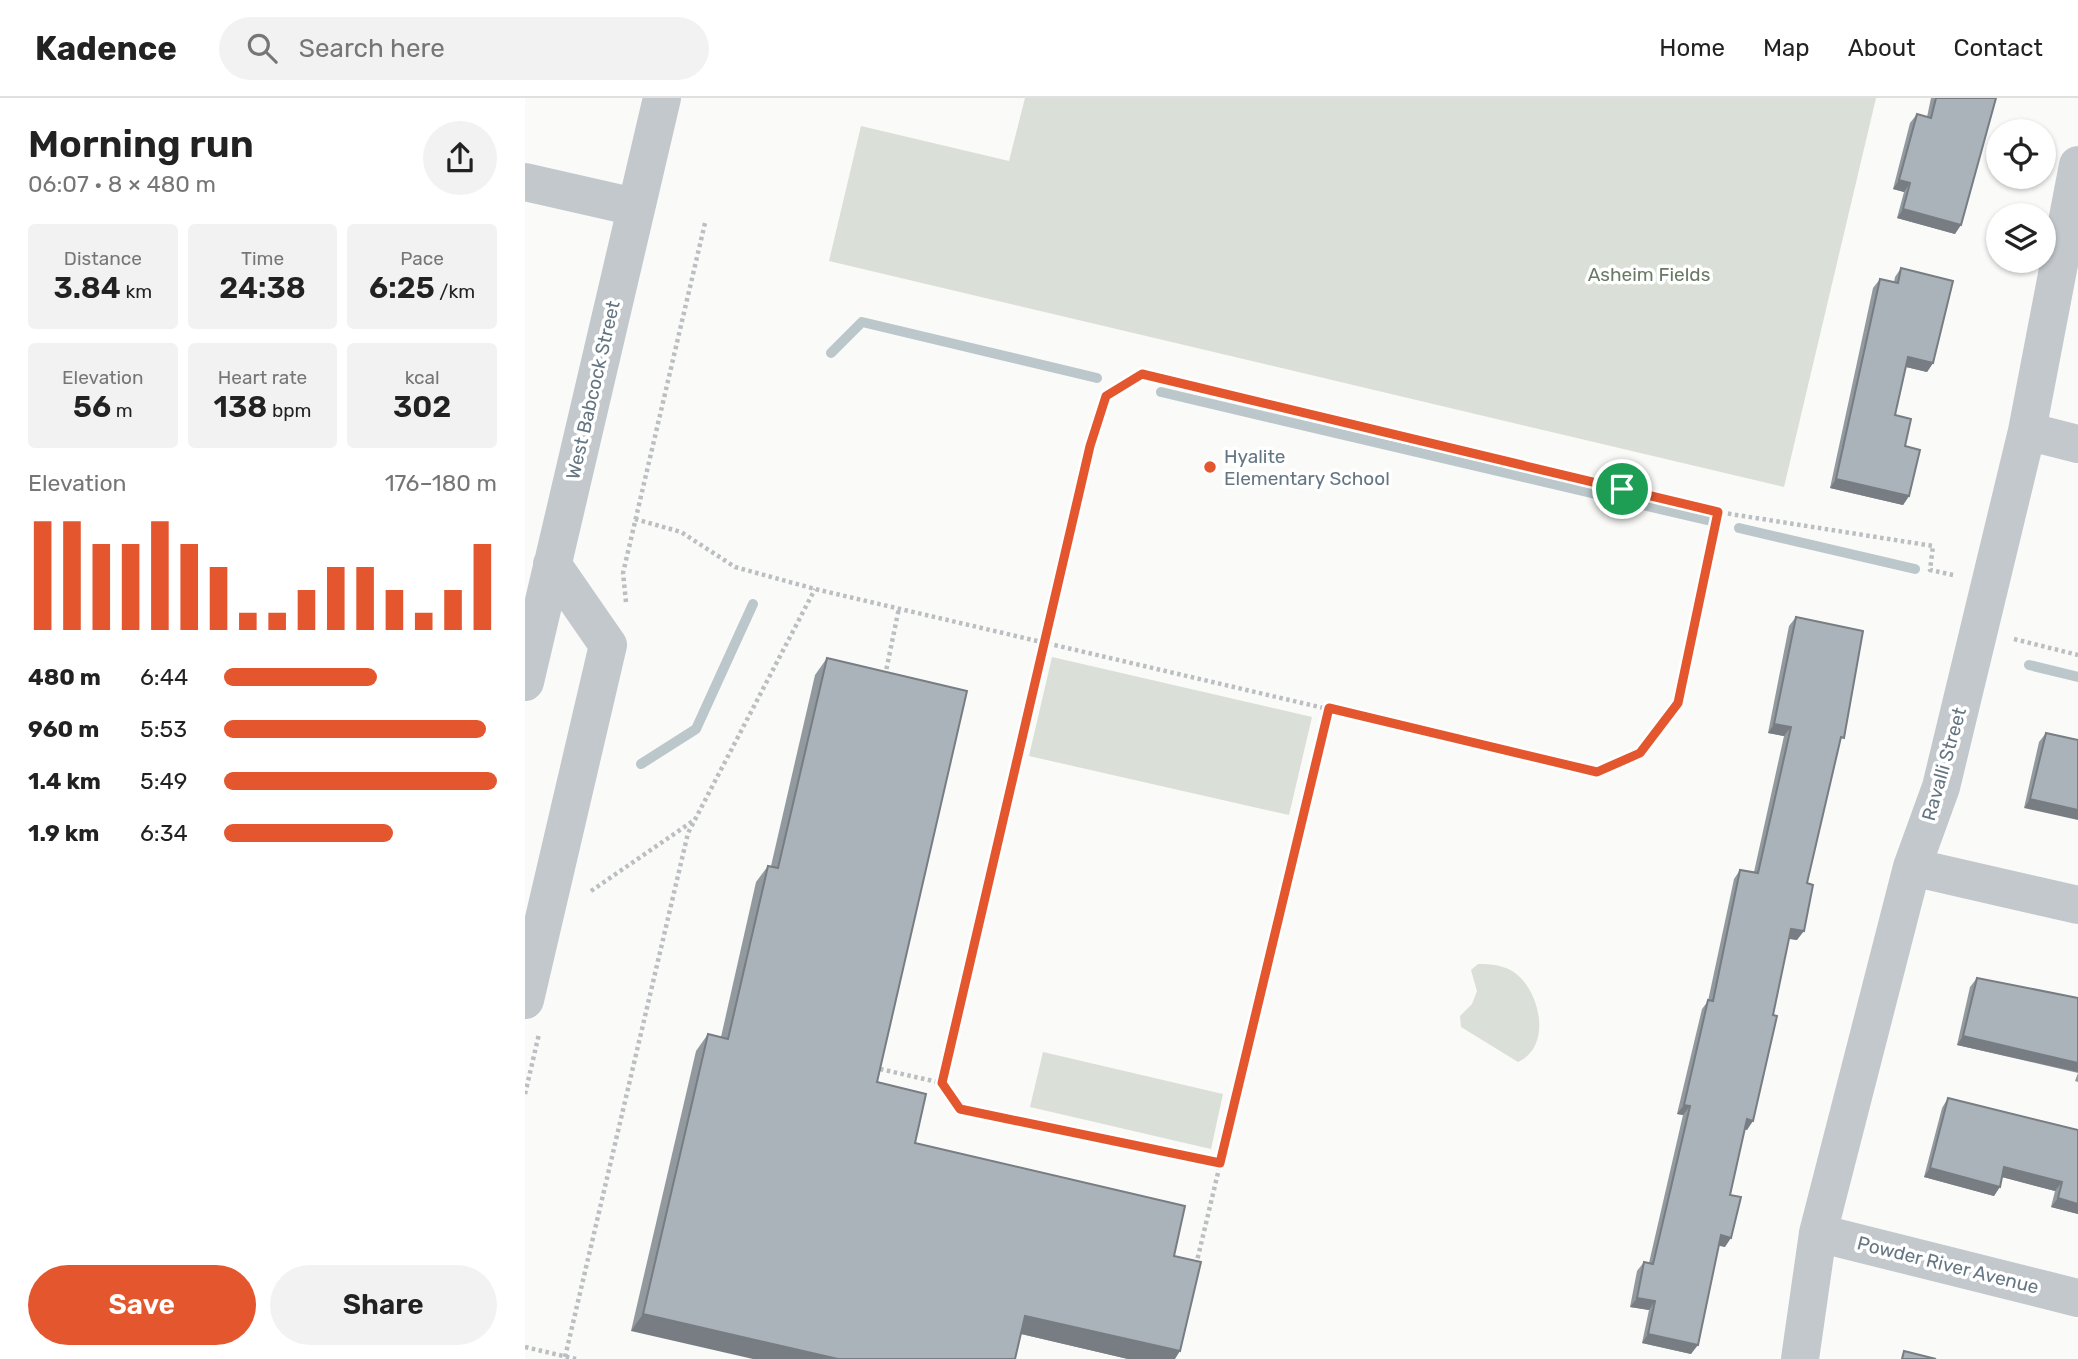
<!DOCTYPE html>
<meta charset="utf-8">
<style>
:root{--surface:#fff;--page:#f2f2f2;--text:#222;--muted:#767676;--line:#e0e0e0;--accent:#e4572e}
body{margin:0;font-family:Rubik,sans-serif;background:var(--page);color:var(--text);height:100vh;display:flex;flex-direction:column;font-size:26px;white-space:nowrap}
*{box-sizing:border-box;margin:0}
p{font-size:23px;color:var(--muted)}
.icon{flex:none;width:38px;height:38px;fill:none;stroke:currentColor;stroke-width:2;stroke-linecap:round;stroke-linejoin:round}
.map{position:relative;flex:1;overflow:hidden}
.sheet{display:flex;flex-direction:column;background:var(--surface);width:525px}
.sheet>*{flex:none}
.controls{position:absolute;left:1461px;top:21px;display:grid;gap:14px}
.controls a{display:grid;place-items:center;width:70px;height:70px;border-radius:50%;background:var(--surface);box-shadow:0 2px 5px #0004;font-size:35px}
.pin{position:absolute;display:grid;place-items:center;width:60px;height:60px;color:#fff;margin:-30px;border:4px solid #fff;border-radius:50%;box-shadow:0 2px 7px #0007}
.round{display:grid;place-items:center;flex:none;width:74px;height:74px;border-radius:37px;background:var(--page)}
.head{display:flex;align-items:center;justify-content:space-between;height:119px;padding:0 28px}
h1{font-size:38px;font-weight:600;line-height:52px}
.metrics{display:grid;grid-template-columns:repeat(3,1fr);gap:10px;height:119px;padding:7px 28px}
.metrics div{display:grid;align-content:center;border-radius:7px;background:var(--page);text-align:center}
.metrics b{font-size:30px;font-weight:600}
.metrics small{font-size:19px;font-weight:400}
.metrics p{font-size:19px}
.chart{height:196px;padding:14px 28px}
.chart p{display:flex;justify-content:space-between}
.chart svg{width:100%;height:126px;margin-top:7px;stroke:var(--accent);stroke-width:6}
.primary-button{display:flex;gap:14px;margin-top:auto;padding:14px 28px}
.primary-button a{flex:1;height:80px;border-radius:42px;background:var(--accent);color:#fff;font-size:28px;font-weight:600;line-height:80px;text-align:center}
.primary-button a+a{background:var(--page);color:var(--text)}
ul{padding:0 28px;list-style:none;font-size:23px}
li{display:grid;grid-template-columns:112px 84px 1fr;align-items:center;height:52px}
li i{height:18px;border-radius:9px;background:var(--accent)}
header{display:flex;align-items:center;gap:42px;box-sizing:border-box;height:98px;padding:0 35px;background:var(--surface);border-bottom:2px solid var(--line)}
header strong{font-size:33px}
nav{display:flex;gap:38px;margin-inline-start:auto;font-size:24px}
.search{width:490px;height:63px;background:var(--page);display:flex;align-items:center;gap:18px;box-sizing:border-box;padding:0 24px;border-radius:38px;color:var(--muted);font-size:26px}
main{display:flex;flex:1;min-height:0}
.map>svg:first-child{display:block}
</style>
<header>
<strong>Kadence</strong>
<div class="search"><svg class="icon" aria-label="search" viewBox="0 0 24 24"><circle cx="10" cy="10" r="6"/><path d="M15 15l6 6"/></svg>Search here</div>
<nav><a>Home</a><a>Map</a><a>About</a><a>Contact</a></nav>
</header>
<main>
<section class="sheet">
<div class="head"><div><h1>Morning run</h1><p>06:07 · 8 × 480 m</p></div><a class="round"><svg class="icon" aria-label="share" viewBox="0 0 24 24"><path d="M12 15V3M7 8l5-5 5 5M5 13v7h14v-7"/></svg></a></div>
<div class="metrics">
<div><p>Distance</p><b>3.84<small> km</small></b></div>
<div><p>Time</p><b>24:38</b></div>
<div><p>Pace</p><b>6:25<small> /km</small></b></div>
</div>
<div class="metrics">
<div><p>Elevation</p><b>56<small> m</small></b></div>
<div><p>Heart rate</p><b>138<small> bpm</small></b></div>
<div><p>kcal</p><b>302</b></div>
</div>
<div class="chart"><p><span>Elevation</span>176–180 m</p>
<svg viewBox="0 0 160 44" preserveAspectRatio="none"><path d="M5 44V6M15 44V6M25 44V14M35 44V14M45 44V6M55 44V14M65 44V22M75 44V38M85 44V38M95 44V30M105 44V22M115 44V22M125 44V30M135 44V38M145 44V30M155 44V14"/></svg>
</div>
<ul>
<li><b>480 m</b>6:44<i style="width:56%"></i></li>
<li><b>960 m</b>5:53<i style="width:96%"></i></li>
<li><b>1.4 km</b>5:49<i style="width:100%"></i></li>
<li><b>1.9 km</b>6:34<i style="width:62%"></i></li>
</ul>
<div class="primary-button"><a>Save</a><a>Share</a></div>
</section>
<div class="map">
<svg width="1553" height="1261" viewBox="0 0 1553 1261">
<rect width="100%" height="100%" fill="#fafaf8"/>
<path fill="#dadfd7" d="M500 0H1351L1259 389 304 163 336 28 484 63Z
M527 559 787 619 764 717 504 658Z
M953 866C965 866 980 867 990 875 1016 894 1027 949 993 964L936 929 935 918 947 906 952 893 946 872Z
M518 954 698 996 686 1051 505 1009Z"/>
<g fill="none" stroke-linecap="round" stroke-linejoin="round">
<path stroke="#bbc7cb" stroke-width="10" d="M306 255 337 224 572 280
M636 294 1186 423
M1214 430 1390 471
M1504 567 1553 579
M116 666 171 631 228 506"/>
<path stroke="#bbbfc2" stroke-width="4.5" stroke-dasharray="3.5 3.5" stroke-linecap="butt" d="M110 421 156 434 210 469 290 491 1072 674 1115 655 1153 605 1193 414
M101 504 98 475 180 125
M1489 541 1553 557
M360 578 374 510
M66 793 168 723
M355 971 417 985 435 1011 695 1065
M417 985 565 348 581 298 617 276 1193 414 1408 448 1405 472 1428 477
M0 996 14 936
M671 1167 804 610
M0 1249 51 1261
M40 1259 163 735 290 491"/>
<path stroke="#c3c8cc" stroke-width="38" d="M0 84 110 109
M1502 333 1553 346
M0 584 137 0
M1387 769 1553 807
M0 902 83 547 27 466
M1293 1135 1553 1200
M1275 1261 1293 1135 1387 769 1416 689 1502 333 1553 67"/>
</g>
<path fill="#929a9f" d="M1406 0H1471L1430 136 1372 120 1379 94 1368 91 1385 25 1392 16 1402 19Z
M1376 170 1408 265 1402 274 1381 269 1370 317 1380 348 1384 398 1378 407 1305 390 1348 190 1355 181 1369 184 1370 179Z
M1271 519 1314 647 1282 785 1272 842 1264 841 1222 1032 1220 1031 1205 1097 1200 1149 1194 1147 1166 1256 1117 1245 1124 1212 1105 1209 1112 1173 1119 1164 1124 1165 1158 1017 1152 1016 1177 911 1183 903 1209 781 1215 772 1229 774 1259 638 1243 635 1264 528Z
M302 560 352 984 390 1045 603 1261 496 1236 106 1233 171 953 183 936 196 939 231 784 243 768H246L290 577Z
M1521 635 1553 642 1499 710 1514 644Z
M1452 880 1553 900V984L1550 983 1553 975 1432 947 1445 889Z
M1423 1000 1553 1032V1116L1526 1109 1530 1093 1477 1079 1469 1098 1399 1079 1417 1010Z"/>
<path fill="#777d82" d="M1374 82 1385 85 1379 94 1368 91Z
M1378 111 1436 127 1430 136 1372 120Z
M1383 259 1408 265 1402 274 1377 268Z
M1311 381 1384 398 1378 407 1305 390Z
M1249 626 1266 629 1259 638 1243 635Z
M1505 701 1553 712V722L1499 710Z
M1266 831 1279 833 1272 842 1260 840Z
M1438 938 1553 965V974L1432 947Z
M1159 1007 1165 1008 1158 1017 1152 1016Z
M1222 1021 1228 1023 1222 1032 1216 1030Z
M1479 1069 1537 1084 1530 1093 1473 1078Z
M1405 1070 1475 1089 1469 1098 1399 1079Z
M1533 1100 1553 1106V1116L1526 1109Z
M1196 1137 1206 1140 1200 1149 1190 1147Z
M1112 1200 1130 1203 1124 1212 1105 1209Z
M118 1216 313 1261H228L106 1233Z
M500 1218 655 1253 650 1261H603L488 1234Z
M1123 1236 1173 1247 1166 1256 1117 1245Z"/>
<path fill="#aab3b9" stroke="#777d82" stroke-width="2" d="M1411 0H1471L1436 127 1378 111 1385 85 1374 82 1392 16 1406 20Z
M1376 170 1428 183 1408 265 1383 259 1370 317 1386 321 1380 348 1395 352 1384 398 1311 381 1355 181 1373 185Z
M1271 519 1338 533 1319 640 1316 639 1282 785 1288 787 1279 833 1266 831 1248 917 1252 918 1228 1023 1222 1021 1205 1097 1216 1099 1206 1140 1196 1137 1173 1247 1123 1236 1130 1203 1112 1200 1119 1164 1128 1166 1165 1008 1159 1007 1183 902 1188 903 1215 772 1233 775 1266 629 1249 626Z
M302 560 442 593 352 984 401 996 390 1045 660 1108 649 1158 676 1164 655 1253 500 1218 490 1261H313L118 1216 183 936 203 941 243 768 253 770Z
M1521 635 1553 642V712L1505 701Z
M1452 880 1553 900V965L1438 938Z
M1423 1000 1553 1032V1106L1533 1100 1537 1084 1479 1069 1475 1089 1405 1070Z
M1379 1253 1411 1261H1377Z"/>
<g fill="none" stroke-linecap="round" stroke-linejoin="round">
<defs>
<path id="route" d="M617 276 1193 414 1153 605 1115 655 1072 674 804 610 695 1065 435 1011 417 985 565 348 581 298Z"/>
</defs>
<use href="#route" stroke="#fff" stroke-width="14"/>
<use href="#route" stroke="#e4572e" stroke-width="9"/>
</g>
<circle fill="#e4572e" stroke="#fff" stroke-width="2.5" cx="685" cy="369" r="7"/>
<g text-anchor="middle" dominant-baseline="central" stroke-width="7" stroke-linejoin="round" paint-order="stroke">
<g font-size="19" fill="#687a64" stroke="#fff">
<text x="1124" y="176">Asheim Fields</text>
</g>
<g font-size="19" fill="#657683" stroke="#fff">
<text transform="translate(68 292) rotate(-77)">West Babcock Street</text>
<text transform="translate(1419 666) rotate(-74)">Ravalli Street</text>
<text transform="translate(1423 1167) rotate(14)">Powder River Avenue</text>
</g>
<g font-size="19" fill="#657683" stroke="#fff" text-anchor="start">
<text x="699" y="358">Hyalite<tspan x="699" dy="22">Elementary School</tspan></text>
</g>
</g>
</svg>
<div class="controls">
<a><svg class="icon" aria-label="locate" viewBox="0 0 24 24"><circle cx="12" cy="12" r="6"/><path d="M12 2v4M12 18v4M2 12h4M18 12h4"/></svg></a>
<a><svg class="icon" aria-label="layers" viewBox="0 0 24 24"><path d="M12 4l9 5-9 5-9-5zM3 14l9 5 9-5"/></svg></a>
</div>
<div class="pin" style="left:1097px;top:391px;background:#1e9e55"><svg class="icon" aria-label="arrive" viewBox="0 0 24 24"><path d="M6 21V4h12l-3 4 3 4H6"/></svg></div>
</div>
</main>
